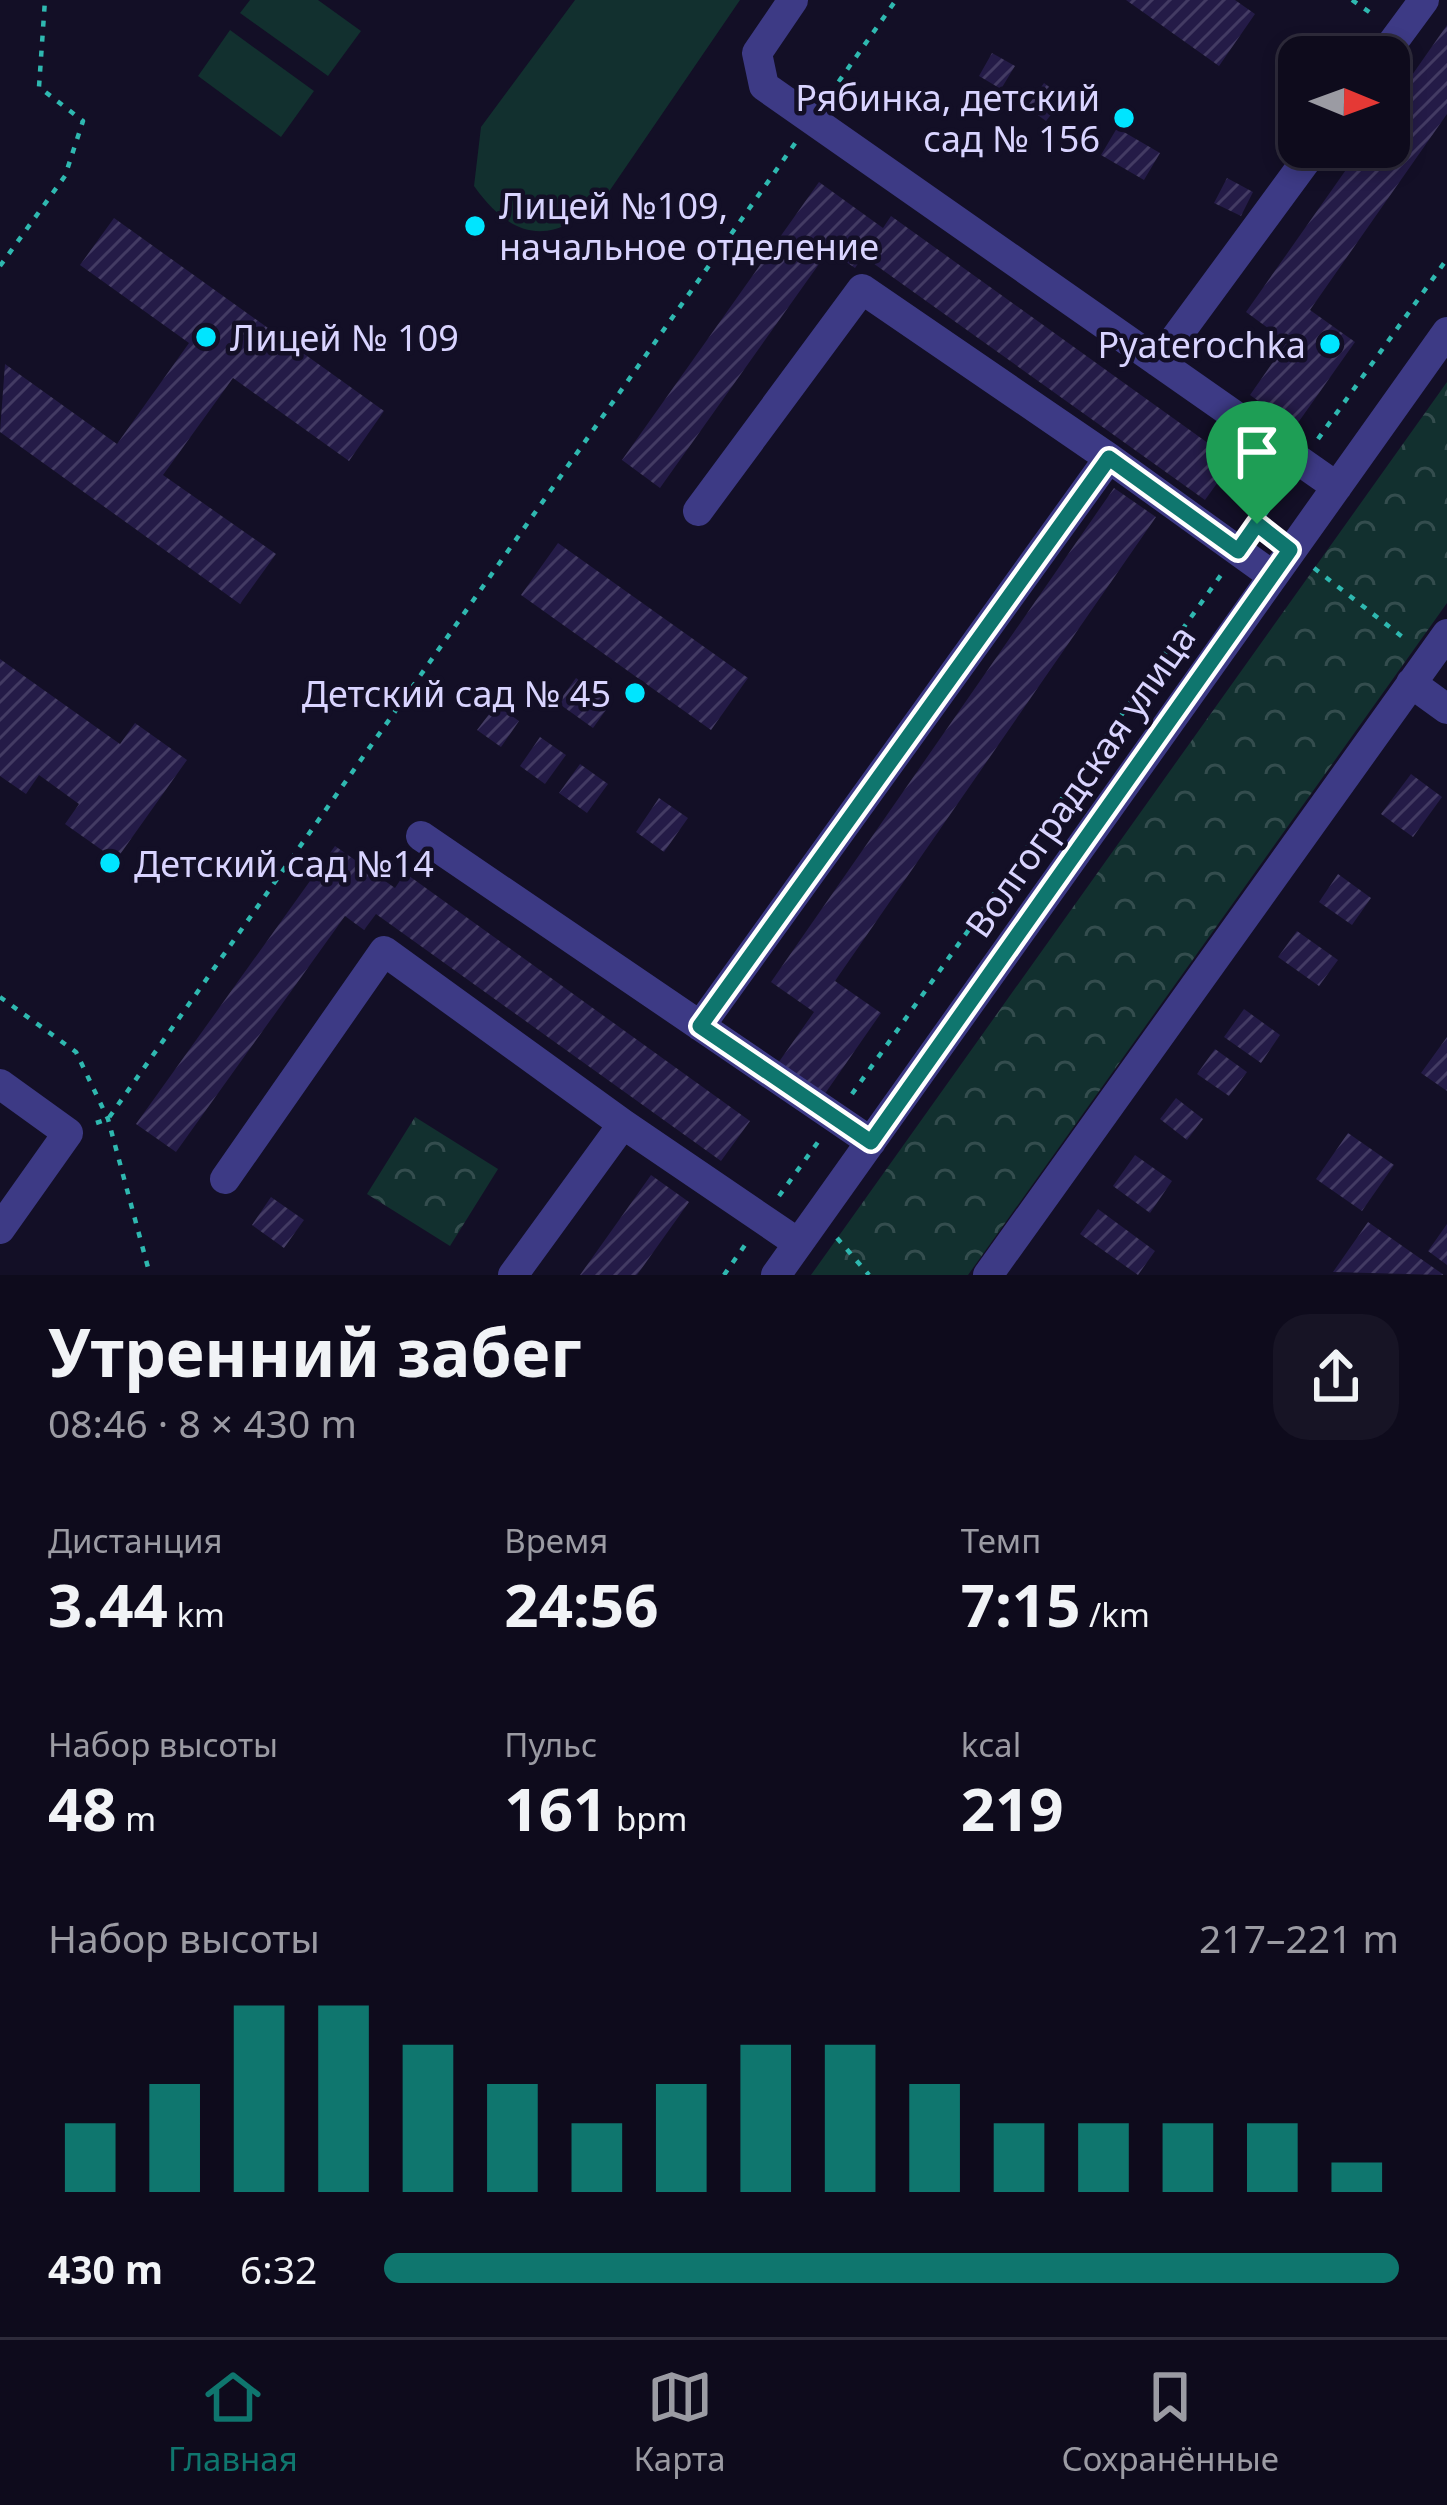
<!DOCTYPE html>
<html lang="ru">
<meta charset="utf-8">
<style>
:root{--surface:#0e0b1c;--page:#171425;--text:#f1f3f6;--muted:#9b9ba3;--line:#2e2b3b;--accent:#0f766e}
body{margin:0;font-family:"Noto Sans",sans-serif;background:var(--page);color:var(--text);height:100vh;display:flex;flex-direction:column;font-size:45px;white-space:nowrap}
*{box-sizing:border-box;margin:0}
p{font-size:39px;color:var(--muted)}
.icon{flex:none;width:66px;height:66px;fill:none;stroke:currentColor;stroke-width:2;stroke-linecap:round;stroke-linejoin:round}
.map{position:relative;height:1275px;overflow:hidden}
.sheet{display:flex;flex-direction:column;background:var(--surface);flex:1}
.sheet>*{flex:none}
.needle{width:78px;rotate:91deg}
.controls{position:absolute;left:1278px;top:36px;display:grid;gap:24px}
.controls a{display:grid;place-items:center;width:132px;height:132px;border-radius:24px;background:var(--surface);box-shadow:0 6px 18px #0003,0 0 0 3px var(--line);font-size:60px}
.pin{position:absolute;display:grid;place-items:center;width:102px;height:102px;color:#fff;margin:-123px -51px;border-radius:50% 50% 50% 0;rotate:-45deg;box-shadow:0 0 12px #0007}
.pin .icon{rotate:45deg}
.round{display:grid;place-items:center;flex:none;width:126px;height:126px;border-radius:36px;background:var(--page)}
.head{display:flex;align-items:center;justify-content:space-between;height:204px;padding:0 48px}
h1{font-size:66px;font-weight:700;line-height:90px}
.metrics{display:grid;grid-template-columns:repeat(3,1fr);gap:18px;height:204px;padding:12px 48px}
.metrics div{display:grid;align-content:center}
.metrics b{font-size:60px;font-weight:700}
.metrics small{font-size:33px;font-weight:400}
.metrics p{font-size:33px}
.chart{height:336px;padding:24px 48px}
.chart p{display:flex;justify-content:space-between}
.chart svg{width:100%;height:216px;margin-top:12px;stroke:var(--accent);stroke-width:6}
ul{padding:0 48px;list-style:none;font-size:39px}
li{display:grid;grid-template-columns:192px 144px 1fr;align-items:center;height:90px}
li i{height:30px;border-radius:15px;background:var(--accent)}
.dock{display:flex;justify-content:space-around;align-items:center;height:168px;border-top:3px solid var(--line);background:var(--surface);font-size:33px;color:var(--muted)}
.dock a{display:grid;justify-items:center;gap:6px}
.dock .active{color:var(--accent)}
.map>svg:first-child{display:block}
</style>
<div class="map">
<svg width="1447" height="1275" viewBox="0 0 1447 1275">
<defs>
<pattern id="park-crowns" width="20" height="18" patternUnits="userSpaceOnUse" patternTransform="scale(3)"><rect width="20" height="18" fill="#12302f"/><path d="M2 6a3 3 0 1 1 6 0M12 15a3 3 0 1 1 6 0" fill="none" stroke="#344d4e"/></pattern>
<pattern id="building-hatch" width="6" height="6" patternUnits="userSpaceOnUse" patternTransform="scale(3)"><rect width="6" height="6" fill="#241b47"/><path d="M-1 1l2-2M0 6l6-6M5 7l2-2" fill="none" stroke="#433b63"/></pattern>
</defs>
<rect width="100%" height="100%" fill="#130f26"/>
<path fill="url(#park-crowns)" d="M1447 382V603L968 1275H811Z
M415 1117 498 1169 450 1246 367 1194Z"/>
<path fill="#12302f" d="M250 0H318L361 31 328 76 240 13Z
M575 0H740L606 196C556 244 516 245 474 186L481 127Z
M230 30 314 91 281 137 198 76Z"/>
<path fill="url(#building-hatch)" d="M1126 0H1235L1255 14 1219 66Z
M1447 25V114L1310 310 1355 342 1295 427 1250 395 1287 342 1246 312 1362 147H1389V108Z
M992 53 1015 66 1001 89 979 76Z
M1044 83 1064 98 1046 121 1027 107Z
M1117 128 1160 153 1144 180 1101 155Z
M1227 178 1253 192 1241 216 1214 203Z
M819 182 883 228 891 216 1233 461 1205 500 863 256 855 268 829 250 660 488 622 460Z
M114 218 384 411 349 461 233 378 163 475 276 554 240 604 0 432 5 364 117 444 189 343 80 265Z
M1114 488 1156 517 835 981 881 1013 822 1098 776 1066 814 1012 771 982Z
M558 543 748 678 711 730 521 595Z
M0 659 120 744 135 723 187 760 116 860 65 824 79 804 39 775 26 794 0 776Z
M576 678 611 703 593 728 558 703Z
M496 705 519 721 501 747 477 730Z
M540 737 566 755 545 784 520 766Z
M580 764 608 784 587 813 559 793Z
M1411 774 1442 797 1413 837 1381 814Z
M659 798 688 818 664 852 636 832Z
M335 846 395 888 405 873 750 1121 721 1161 376 914 364 930 345 916 176 1152 136 1124Z
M1338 874 1371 898 1352 925 1319 902Z
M1297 931 1338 960 1319 986 1278 957Z
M1244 1009 1280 1035 1261 1063 1224 1037Z
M1447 1037V1091L1421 1073Z
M1215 1049 1247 1072 1229 1096 1197 1074Z
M1176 1098 1203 1119 1187 1140 1160 1119Z
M1348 1133 1394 1165 1362 1211 1316 1179Z
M1135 1155 1172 1181 1150 1213 1113 1186Z
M651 1175 689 1202 637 1275H580Z
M271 1197 304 1220 284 1248 252 1225Z
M1098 1209 1155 1251 1138 1275 1080 1234Z
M1368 1222 1444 1275 1333 1272Z
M1447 1224V1265L1428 1251Z"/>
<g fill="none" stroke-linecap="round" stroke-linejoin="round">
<path stroke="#2fb8b0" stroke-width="4.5" stroke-dasharray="6 9" stroke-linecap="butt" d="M1352 0 1375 16
M830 94 896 0
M0 266 65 176 83 121 39 87 45 0
M1318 439 1447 259
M1256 527 1284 487
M1314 568 1405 639
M0 997 76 1052 108 1119 150 1275
M852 1094 1221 575
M96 1123 108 1119 796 142
M779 1196 818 1142
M837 1238 869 1275
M724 1275 745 1245"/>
<path stroke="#3d3a85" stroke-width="30" d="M793 0 757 53 764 86 1337 487
M1382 57 1424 0
M1158 362 1316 147
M1109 458 1273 576
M698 511 862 289 1109 458 700 1026
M1411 683 1447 709
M421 836 871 1142
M0 1084 68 1133 0 1229
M623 1124 798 1243
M225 1179 384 951 623 1124 513 1275
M776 1275 1447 332
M988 1275 1447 634"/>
</g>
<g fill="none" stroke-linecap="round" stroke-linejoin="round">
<defs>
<path id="route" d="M1109 458 1238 551 1257 524 1290 550 871 1142 700 1026Z"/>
</defs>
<use href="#route" stroke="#fff" stroke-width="24"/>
<use href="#route" stroke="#0f766e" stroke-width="15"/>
</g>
<g fill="#00e5ff" stroke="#130f26" stroke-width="4.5">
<circle cx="1124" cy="118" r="12"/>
<circle cx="475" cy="226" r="12"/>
<circle cx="206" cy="337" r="12"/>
<circle cx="1330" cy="344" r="12"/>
<circle cx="635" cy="693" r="12"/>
<circle cx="110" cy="863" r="12"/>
</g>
<g text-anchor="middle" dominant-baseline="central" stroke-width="9" stroke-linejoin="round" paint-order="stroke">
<g font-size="36" fill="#d9d4ff" stroke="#130f26" text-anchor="end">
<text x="1100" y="97">Рябинка, детский<tspan x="1100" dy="41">сад № 156</tspan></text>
<text x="499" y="205" text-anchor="start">Лицей №109,<tspan x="499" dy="41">начальное отделение</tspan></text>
<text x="230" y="337" text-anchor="start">Лицей № 109</text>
<text x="1306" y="344">Pyaterochka</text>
<text x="611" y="693">Детский сад № 45</text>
<text x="134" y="863" text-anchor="start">Детский сад №14</text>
</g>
<g font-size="36" fill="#d9d4ff" stroke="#130f26">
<text transform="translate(1080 781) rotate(-55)">Волгоградская улица</text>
</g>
</g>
</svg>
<div class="controls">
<a><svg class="needle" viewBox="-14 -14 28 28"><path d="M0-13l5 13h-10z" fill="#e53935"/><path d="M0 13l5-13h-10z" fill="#9b9ba3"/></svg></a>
</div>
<div class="pin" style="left:1257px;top:524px;background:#1e9e55"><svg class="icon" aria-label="arrive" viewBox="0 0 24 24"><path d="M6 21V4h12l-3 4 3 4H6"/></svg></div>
</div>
<section class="sheet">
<div class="head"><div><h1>Утренний забег</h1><p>08:46 · 8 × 430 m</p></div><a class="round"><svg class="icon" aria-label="share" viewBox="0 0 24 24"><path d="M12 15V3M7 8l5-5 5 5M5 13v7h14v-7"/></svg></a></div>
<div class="metrics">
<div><p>Дистанция</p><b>3.44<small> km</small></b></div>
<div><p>Время</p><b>24:56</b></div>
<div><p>Темп</p><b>7:15<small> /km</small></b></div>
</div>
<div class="metrics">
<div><p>Набор высоты</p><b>48<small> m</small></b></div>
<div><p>Пульс</p><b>161<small> bpm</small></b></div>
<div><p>kcal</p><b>219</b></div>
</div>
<div class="chart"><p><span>Набор высоты</span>217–221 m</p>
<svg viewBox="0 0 160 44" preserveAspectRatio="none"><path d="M5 44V30M15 44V22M25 44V6M35 44V6M45 44V14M55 44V22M65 44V30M75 44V22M85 44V14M95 44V14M105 44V22M115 44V30M125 44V30M135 44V30M145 44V30M155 44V38"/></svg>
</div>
<ul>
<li><b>430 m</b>6:32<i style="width:100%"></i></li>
</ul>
</section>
<nav class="dock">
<a class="active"><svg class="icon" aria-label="home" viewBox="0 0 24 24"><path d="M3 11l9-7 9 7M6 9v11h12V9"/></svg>Главная</a>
<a><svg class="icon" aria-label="map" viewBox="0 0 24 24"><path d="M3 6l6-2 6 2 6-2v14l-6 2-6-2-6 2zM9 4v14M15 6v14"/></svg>Карта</a>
<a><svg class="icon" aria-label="saved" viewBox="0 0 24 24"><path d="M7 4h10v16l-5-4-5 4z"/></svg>Сохранённые</a>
</nav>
